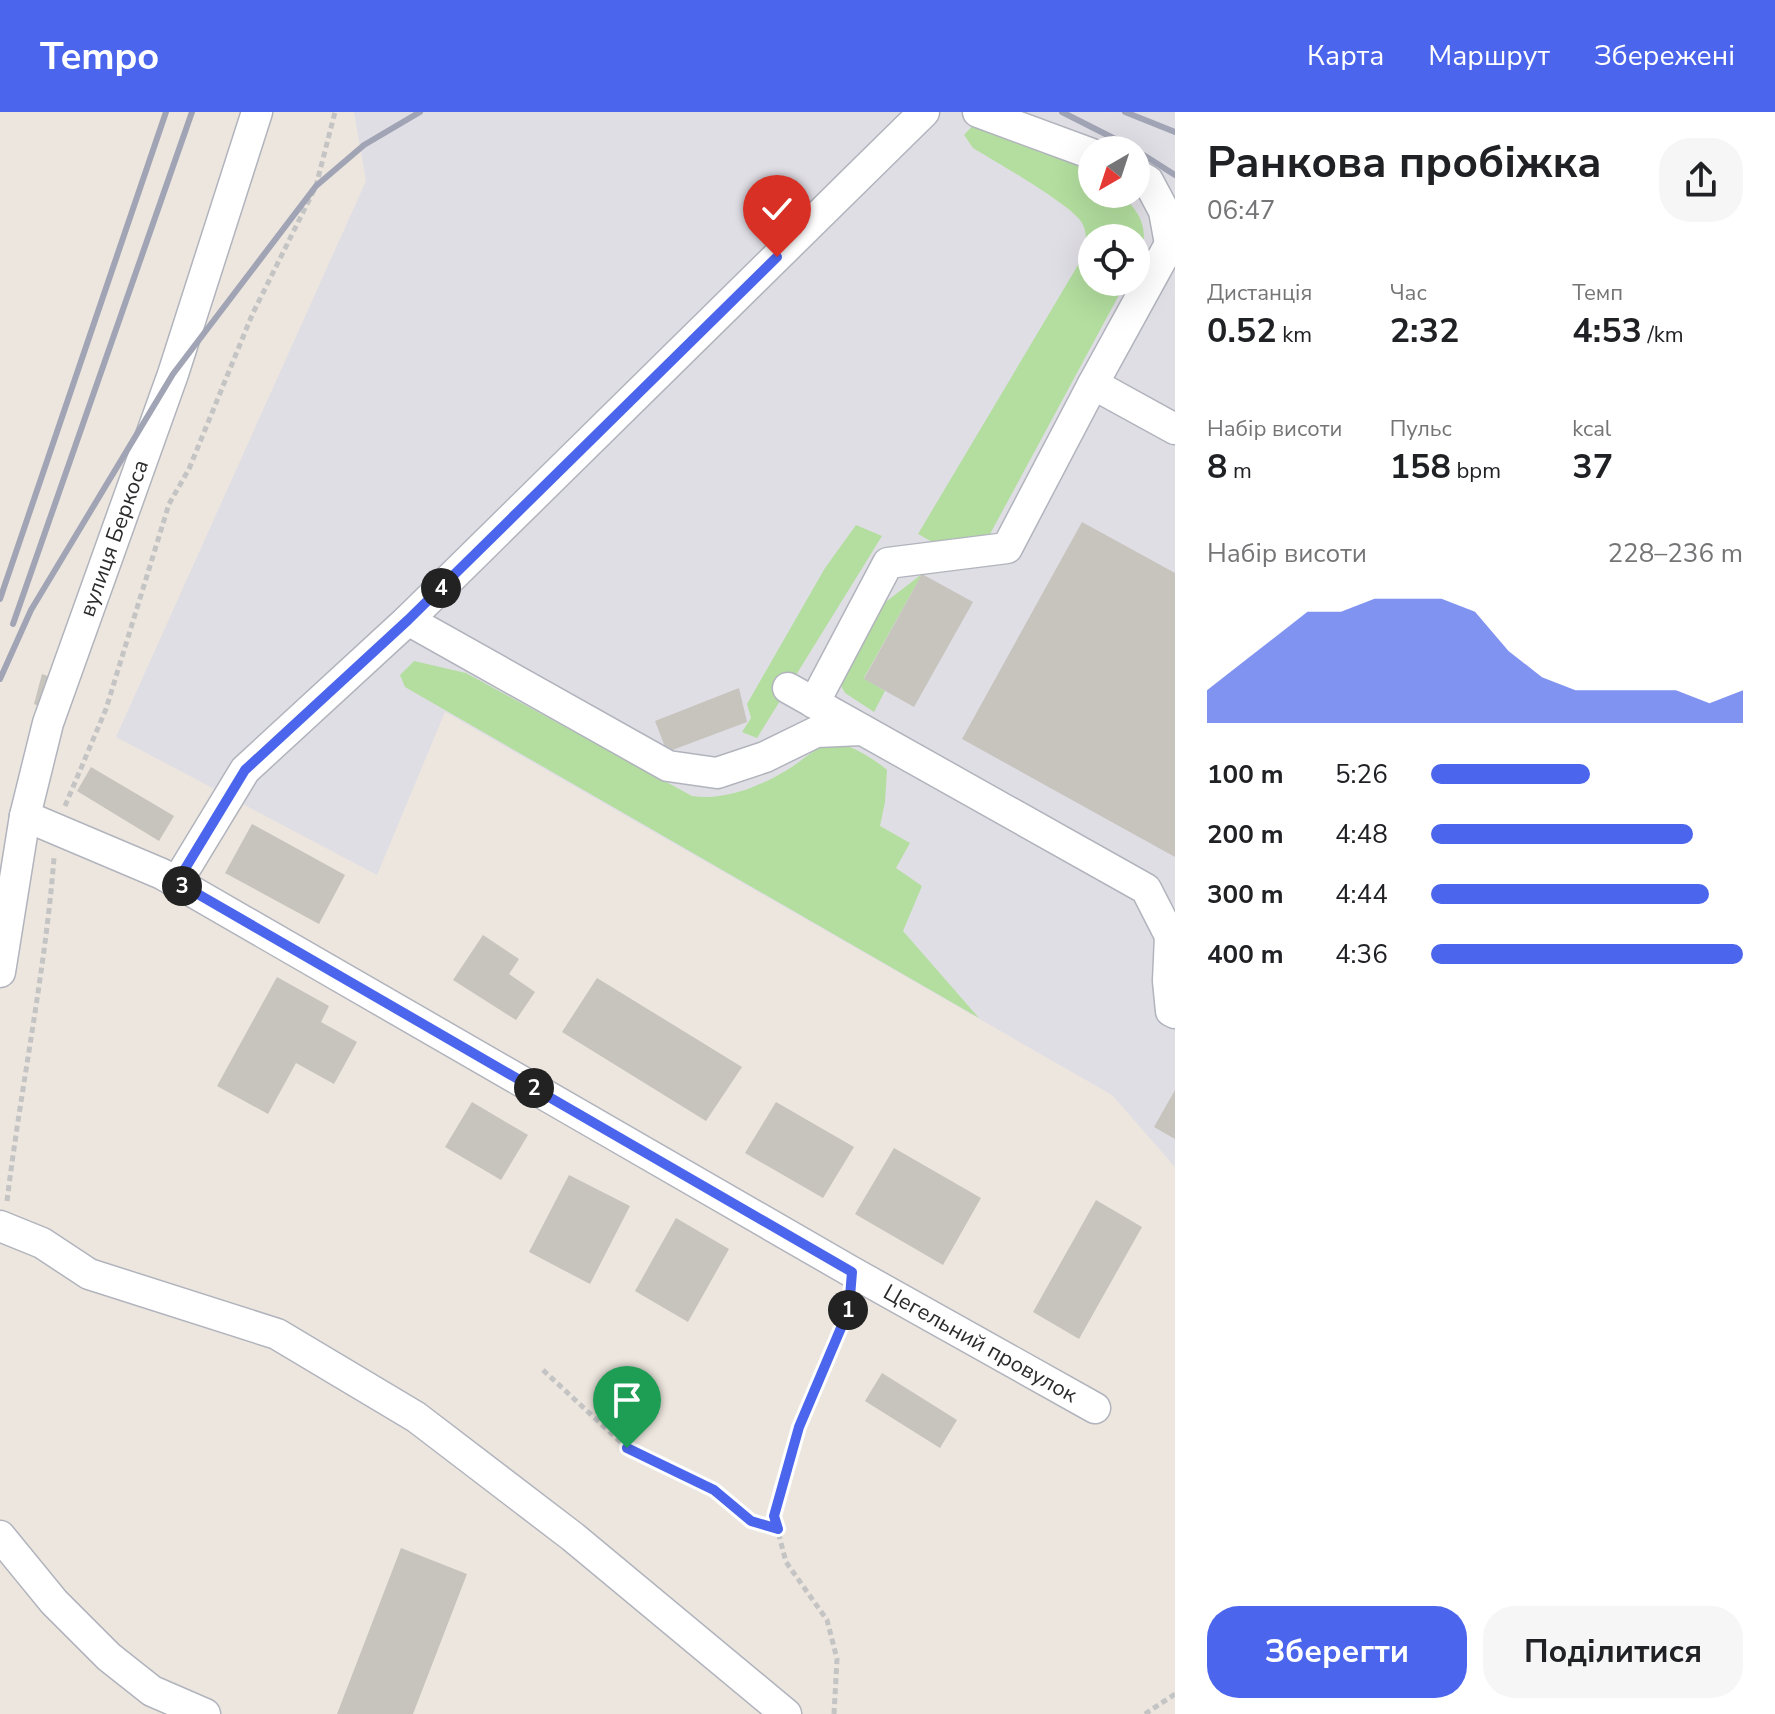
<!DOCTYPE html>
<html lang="uk">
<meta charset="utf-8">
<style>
:root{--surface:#fff;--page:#f6f6f6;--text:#202124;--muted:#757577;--accent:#4b66ec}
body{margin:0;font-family:"Nunito Sans",sans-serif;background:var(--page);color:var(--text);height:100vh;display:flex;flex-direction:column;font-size:30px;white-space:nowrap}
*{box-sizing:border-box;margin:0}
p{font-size:26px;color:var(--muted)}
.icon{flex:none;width:44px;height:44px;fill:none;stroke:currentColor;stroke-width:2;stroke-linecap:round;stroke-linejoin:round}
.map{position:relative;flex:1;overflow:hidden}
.drawer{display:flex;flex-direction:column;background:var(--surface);width:600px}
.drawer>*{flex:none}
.needle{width:52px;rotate:219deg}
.controls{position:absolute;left:1078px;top:24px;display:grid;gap:16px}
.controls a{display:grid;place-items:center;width:72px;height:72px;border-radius:50%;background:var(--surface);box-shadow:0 8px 32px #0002;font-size:40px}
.pin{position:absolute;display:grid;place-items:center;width:68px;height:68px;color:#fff;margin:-82px -34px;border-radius:50% 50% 50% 0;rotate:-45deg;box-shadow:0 0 8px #0007}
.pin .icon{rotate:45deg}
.km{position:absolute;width:40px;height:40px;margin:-20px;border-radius:50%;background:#222;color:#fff;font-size:22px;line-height:40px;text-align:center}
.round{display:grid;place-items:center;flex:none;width:84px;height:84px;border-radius:32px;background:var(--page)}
.summary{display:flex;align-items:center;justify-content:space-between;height:136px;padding:0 32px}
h1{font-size:44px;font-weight:700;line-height:60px}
.stats{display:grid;grid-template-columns:repeat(3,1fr);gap:12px;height:136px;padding:8px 32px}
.stats div{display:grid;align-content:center}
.stats b{font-size:34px;font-weight:700}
.stats small{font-size:22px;font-weight:400}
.stats p{font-size:22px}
.chart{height:224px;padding:16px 32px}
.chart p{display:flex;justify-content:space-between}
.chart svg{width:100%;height:144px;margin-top:8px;fill:var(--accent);opacity:.7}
.cta{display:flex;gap:16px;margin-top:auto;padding:16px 32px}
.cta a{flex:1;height:92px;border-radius:32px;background:var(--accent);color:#fff;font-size:32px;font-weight:700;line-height:92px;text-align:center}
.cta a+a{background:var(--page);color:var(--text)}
ul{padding:0 32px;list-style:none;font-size:26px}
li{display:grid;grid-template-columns:128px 96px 1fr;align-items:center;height:60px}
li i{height:20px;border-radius:10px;background:var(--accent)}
header{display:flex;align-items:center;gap:48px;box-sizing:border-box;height:112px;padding:0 40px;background:var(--accent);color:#fff}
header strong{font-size:38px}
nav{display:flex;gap:44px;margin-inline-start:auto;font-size:28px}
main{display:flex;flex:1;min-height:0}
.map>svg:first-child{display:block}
</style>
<header>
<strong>Tempo</strong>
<nav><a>Карта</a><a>Маршрут</a><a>Збережені</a></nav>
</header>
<main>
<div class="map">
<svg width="1175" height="1602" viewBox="0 0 1175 1602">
<rect width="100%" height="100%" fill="#ece6de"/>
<path fill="#e0dee5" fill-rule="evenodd" d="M354 0H1175V1055L1112 983 445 600 377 763 116 625 366 69ZM1092 38H1136V82H1092ZM1092 126H1136V170H1092Z"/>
<path fill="#b3de9f" d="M976 10 1079 53 1092 62V82H1120C1144 102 1151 124 1136 151V126H1092V170H1126L989 424 934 431 918 422 1081 148C1085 137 1089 123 1082 111 1072 93 994 49 973 36L964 23Z
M856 413 882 424 757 626 742 620 751 606 747 592 825 456Z
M922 462 864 566 885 579 874 600 845 581 839 570 870 502Z
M414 549 466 561 692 684C724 689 759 675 787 658 804 648 817 632 837 632 853 633 875 648 887 658L885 690 880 714 910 731 896 756 922 774 903 819 979 906 405 575 400 563Z"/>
<path fill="#c7c3bd" d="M1082 410 1175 461V745L962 627Z
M922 462 973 490 914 595 864 567Z
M42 562 53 566 44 596 34 592Z
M739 576 747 610 667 640 655 609Z
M91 655 174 704 159 729 77 679Z
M252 712 345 763 319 812 225 761Z
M483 823 519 847 509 862 535 880 516 908 453 868Z
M277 865 329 894 321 910 357 930 334 972 296 951 268 1002 217 974Z
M597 866 742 955 706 1009 562 920Z
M1175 978V1027L1154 1015Z
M472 990 528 1023 501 1068 445 1035Z
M776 990 854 1035 823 1086 745 1041Z
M894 1036 981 1086 943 1153 855 1102Z
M569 1063 630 1094 590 1172 529 1140Z
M1096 1088 1142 1115 1079 1227 1033 1200Z
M676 1106 729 1137 688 1210 635 1179Z
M882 1261 957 1308 940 1336 865 1289Z
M401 1436 467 1462 413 1602H337Z"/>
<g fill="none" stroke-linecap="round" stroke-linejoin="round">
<defs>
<g id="minor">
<path d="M978 0 1092 42"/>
<path d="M1093 272 1175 317"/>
<path d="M408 508 924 0"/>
<path d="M788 576 1146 777 1170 824 1168 869 1171 899 1175 901"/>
<path d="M814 591 888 451 1007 436 1093 272 1170 132 1164 99 1148 69 1136 62"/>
<path id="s1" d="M25 704 162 762 852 1160 1095 1296"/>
<path d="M177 770 245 658 408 508 668 654 717 661 765 645 816 620 862 618"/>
<path id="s2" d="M0 860 25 704 48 611 173 262 257 0"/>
<path d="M0 1114 42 1131 89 1162 277 1222 416 1305 573 1425 786 1602"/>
<path d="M0 1424 54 1490 109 1545 152 1579 205 1602"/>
</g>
</defs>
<use href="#minor" stroke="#b1b4bd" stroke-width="33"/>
<path stroke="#c4c4c4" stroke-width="5" stroke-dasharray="6 4" stroke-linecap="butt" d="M65 694 106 597 169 392 189 357 252 203 316 74 335 0
M7 1089C21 974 45 861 54 746
M543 1258 627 1336 714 1378 751 1409 778 1417
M834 1602 837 1547 827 1508 786 1450 774 1404 799 1315 849 1197V1189
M1145 1602 1175 1582"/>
<use href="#minor" stroke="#fff" stroke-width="30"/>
<path stroke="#a1a4b4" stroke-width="6" d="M1062 0 1131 35 1175 63
M1125 0 1175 20
M0 487 166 0
M13 512 192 0
M0 567 31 498 173 262 316 74 364 33 420 0"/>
</g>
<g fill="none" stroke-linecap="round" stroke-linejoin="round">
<defs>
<path id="route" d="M627 1336 714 1378 751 1409 778 1417 774 1404 799 1315 849 1197 852 1160 177 770 245 658 408 508 777 145"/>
</defs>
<use href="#route" stroke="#fff" stroke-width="16"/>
<use href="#route" stroke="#4b66ec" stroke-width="10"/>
</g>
<g text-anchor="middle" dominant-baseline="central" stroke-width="7" stroke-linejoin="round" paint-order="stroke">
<g font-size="22" fill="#2b2b2b" stroke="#fff">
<text stroke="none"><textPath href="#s2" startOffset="450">вулиця Беркоса</textPath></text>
<text stroke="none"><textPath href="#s1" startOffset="1092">Цегельний провулок</textPath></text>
</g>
</g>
</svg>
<div class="controls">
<a><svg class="needle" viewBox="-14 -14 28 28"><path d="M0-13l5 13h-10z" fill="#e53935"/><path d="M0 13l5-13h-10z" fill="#757577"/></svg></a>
<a><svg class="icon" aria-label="locate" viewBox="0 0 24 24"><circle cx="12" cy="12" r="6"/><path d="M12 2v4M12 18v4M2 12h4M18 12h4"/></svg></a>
</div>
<div class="pin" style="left:627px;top:1336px;background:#1e9e55"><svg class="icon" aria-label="arrive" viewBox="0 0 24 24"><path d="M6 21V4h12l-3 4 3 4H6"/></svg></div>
<div class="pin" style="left:777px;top:145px;background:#d93025"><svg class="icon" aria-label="check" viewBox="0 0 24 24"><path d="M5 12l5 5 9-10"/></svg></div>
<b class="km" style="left:848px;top:1198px">1</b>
<b class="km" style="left:534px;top:976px">2</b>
<b class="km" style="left:182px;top:774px">3</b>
<b class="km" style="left:441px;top:476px">4</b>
</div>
<section class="drawer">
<div class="summary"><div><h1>Ранкова пробіжка</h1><p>06:47</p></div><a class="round"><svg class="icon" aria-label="share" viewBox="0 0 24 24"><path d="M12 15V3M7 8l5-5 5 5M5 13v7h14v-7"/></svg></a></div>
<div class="stats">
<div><p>Дистанція</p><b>0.52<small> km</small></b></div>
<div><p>Час</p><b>2:32</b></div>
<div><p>Темп</p><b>4:53<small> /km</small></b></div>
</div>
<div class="stats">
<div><p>Набір висоти</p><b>8<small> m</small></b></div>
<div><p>Пульс</p><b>158<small> bpm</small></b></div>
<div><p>kcal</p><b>37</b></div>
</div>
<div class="chart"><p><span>Набір висоти</span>228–236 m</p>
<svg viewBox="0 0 160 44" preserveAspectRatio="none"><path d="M0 44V34L10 26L20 18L30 10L40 10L50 6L60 6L70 6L80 10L90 22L100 30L110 34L120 34L130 34L140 34L150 38L160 34V44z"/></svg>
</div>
<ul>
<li><b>100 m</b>5:26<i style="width:51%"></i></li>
<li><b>200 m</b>4:48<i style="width:84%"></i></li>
<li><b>300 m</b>4:44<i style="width:89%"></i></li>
<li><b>400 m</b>4:36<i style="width:100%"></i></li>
</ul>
<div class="cta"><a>Зберегти</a><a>Поділитися</a></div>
</section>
</main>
